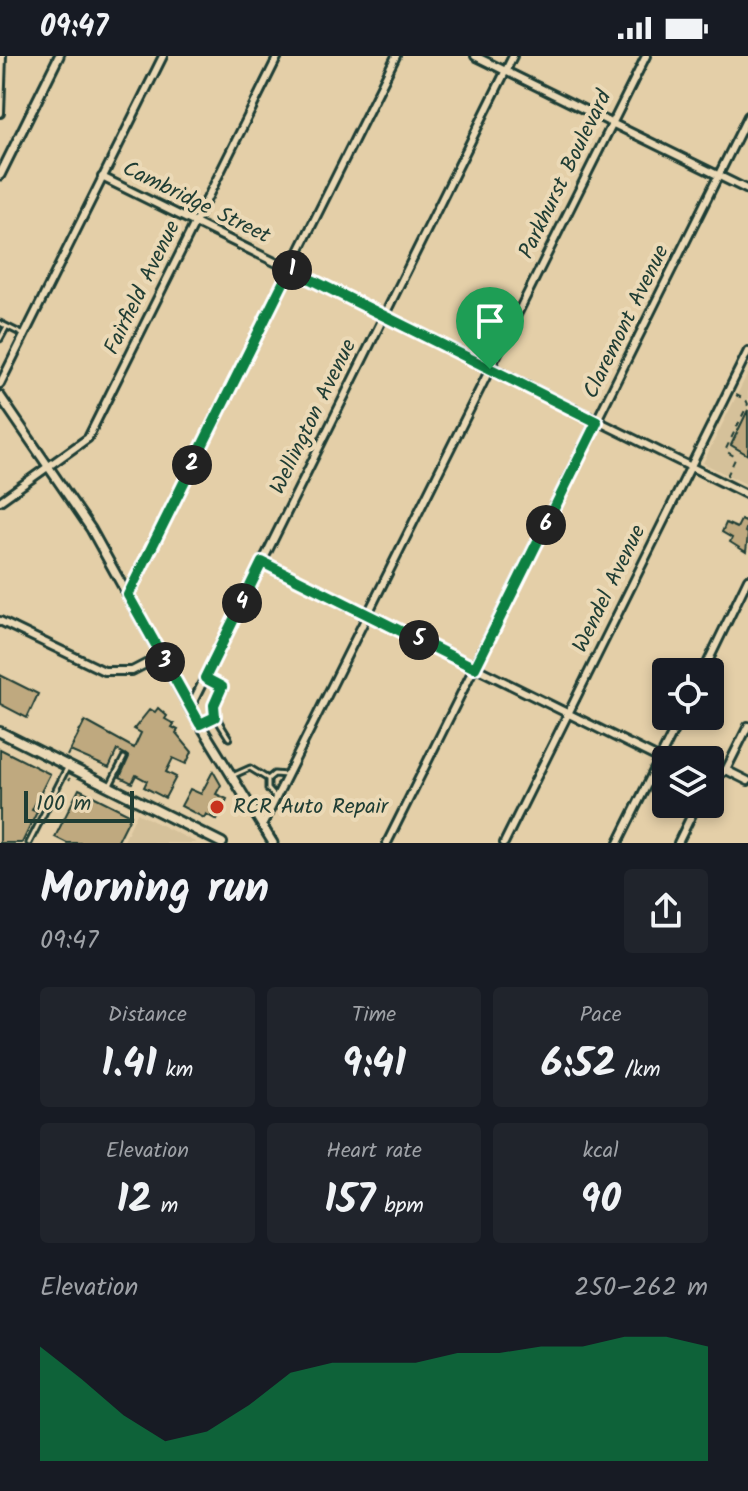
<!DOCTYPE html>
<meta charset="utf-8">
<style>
:root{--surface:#171b24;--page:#20242c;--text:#f1f3f6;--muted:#9ea1a6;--accent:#0b8043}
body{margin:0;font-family:Kalam,sans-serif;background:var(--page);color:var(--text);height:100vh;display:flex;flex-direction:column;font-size:30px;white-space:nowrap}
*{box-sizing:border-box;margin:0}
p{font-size:26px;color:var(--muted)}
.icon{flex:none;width:44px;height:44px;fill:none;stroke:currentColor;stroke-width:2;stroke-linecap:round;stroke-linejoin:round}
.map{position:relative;height:787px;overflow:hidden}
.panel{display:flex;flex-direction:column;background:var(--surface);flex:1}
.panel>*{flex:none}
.tools{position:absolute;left:652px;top:602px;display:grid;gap:16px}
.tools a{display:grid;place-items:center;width:72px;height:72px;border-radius:8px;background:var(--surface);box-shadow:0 4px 12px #0003;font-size:40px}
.scale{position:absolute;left:24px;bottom:20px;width:110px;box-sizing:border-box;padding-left:8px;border:4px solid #1f3d34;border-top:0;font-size:22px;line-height:28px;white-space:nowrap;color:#1f3d34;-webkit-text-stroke:6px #ebd9b6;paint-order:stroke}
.pin{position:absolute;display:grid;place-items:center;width:68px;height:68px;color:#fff;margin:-82px -34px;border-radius:50% 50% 50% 0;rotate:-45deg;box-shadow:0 0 8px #0007}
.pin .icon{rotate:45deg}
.km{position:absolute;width:40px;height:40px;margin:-20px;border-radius:50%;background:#222;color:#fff;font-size:22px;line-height:40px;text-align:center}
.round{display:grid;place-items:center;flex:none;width:84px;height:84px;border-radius:8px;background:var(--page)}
.headline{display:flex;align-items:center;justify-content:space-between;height:136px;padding:0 40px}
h1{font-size:44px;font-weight:700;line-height:60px}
.stats{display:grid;grid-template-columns:repeat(3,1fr);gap:12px;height:136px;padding:8px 40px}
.stats div{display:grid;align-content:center;border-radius:8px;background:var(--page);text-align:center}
.stats b{font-size:40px;font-weight:700}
.stats small{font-size:22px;font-weight:400}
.stats p{font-size:22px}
.chart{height:224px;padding:16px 40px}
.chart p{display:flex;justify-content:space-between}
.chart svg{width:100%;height:144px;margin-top:8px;fill:var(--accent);opacity:.7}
.status{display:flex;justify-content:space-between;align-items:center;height:56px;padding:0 40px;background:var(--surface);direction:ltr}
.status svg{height:22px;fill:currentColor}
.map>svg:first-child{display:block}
</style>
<div class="status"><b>09:47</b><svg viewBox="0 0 49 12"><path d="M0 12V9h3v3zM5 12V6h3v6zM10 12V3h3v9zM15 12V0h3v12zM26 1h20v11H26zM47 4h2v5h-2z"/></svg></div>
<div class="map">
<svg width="748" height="787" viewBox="0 0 748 787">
<rect width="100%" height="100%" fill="#e4cfa8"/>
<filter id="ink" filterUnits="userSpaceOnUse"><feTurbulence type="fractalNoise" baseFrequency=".0125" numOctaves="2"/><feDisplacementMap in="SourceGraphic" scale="16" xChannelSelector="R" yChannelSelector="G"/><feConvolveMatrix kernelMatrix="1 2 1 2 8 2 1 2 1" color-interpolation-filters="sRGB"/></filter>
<g filter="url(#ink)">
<path fill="#d5c19a" d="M748 317V429L703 407Z
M137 757 197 787H123Z"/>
<path fill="#bfa97f" stroke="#1f3d34" stroke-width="2" d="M748 354V399L731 389Z
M741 464 748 467 745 476 748 478 746 496 730 486 732 482 722 476 726 467 737 472Z
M0 619 38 638 27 662 0 648Z
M158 652 167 660 165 663 174 668 172 671 178 674 176 677 192 696 186 708 173 702 166 716 176 721 165 742 144 731 147 725 136 719 132 727 120 721 129 701 125 698 117 694 109 712 70 695 85 665 134 692 141 677 134 673 150 653 155 656Z
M0 693 50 718 32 754 37 756 22 787H0Z
M213 715 221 729 216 738 227 743 217 764 206 758 204 762 181 750 190 733 201 738Z
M79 733 131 759 117 787H67L55 781Z"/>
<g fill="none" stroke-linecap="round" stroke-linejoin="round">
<defs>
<path id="service" d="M0 267 24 279
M0 283 6 272
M205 622 222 631C211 656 214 659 229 682
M200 668 214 661
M232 720 250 712 268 723V733L276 742
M268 723 274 718 286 719
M111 727 124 702
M29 787 68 710"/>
<path id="minor" d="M475 0 748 134
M0 57 2 0
M102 121 748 439
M0 328 163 0
M0 445 88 382 278 0
M262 506 660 703
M128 539 396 0
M0 565 104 615H132L161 600
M703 616 748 523
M190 652 513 0
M726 714 748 725
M710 726 726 714 748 670
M262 770 646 0
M387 787 748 60
M504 787 748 295
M618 787 681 660
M678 787 697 748"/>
<path id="tertiary" d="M0 119 59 0
M0 340 91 473 190 652 273 787"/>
<path id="secondary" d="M0 676 222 787"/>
</defs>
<use href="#service" stroke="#1f3d34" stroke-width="9"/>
<use href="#minor" stroke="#1f3d34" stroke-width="12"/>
<use href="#tertiary" stroke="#1f3d34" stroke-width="13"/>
<use href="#secondary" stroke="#1f3d34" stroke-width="14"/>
<path stroke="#1f3d34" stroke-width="2" stroke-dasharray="6 6" stroke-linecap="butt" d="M727 420 736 401 725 395 748 348 746 344 736 339
M67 700 84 665
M69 722 70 724"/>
<use href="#service" stroke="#ebd9b6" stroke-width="3"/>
<use href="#minor" stroke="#ebd9b6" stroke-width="6"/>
<use href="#tertiary" stroke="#ebd9b6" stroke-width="7"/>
<use href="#secondary" stroke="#ebd9b6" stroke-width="8"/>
</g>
</g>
<g fill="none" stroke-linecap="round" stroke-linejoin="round" filter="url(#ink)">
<defs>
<path id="route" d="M290 213 597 366 475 612 262 506 205 622 222 631 214 649 215 661 200 668 128 539Z"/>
</defs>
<use href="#route" stroke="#fff" stroke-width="16"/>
<use href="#route" stroke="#0b8043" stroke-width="10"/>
</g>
<circle fill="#c8321e" stroke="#ebd9b6" stroke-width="3" cx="217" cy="751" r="8"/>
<g text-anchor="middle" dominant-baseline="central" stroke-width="8" stroke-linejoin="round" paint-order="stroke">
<g font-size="22" fill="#1f3d34" stroke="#ebd9b6">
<text transform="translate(566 119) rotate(-64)">Parkhurst Boulevard</text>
<text transform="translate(196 147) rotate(26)">Cambridge Street</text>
<text transform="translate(143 232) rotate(-64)">Fairfield Avenue</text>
<text transform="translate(627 266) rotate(-64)">Claremont Avenue</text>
<text transform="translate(314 361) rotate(-64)">Wellington Avenue</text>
<text transform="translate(610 533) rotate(-64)">Wendel Avenue</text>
</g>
<g font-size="22" fill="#1f3d34" stroke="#ebd9b6" text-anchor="start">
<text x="233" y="751">RCR Auto Repair</text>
</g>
</g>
</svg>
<div class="tools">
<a><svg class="icon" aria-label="locate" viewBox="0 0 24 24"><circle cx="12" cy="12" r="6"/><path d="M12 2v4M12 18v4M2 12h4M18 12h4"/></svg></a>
<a><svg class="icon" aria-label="layers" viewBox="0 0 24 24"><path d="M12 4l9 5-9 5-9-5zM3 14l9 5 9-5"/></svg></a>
</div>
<div class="scale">100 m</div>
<div class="pin" style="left:490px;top:313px;background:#1e9e55"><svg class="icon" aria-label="arrive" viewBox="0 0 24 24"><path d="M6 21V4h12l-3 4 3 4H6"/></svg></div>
<b class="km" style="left:292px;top:214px">1</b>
<b class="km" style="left:192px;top:409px">2</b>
<b class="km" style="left:165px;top:606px">3</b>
<b class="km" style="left:242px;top:547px">4</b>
<b class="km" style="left:419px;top:584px">5</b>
<b class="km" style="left:546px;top:469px">6</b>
</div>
<section class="panel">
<div class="headline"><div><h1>Morning run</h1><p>09:47</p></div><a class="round"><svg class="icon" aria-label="share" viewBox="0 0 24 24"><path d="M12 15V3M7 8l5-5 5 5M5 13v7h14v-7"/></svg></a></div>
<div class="stats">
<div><p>Distance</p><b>1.41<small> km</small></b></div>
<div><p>Time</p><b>9:41</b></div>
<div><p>Pace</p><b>6:52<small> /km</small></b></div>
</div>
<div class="stats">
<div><p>Elevation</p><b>12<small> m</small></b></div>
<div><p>Heart rate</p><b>157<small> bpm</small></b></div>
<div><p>kcal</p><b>90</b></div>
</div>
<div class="chart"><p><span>Elevation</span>250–262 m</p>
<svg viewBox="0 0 160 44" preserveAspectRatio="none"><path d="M0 44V9L10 19L20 30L30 38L40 35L50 27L60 17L70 14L80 14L90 14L100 11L110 11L120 9L130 9L140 6L150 6L160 9V44z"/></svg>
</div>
</section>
